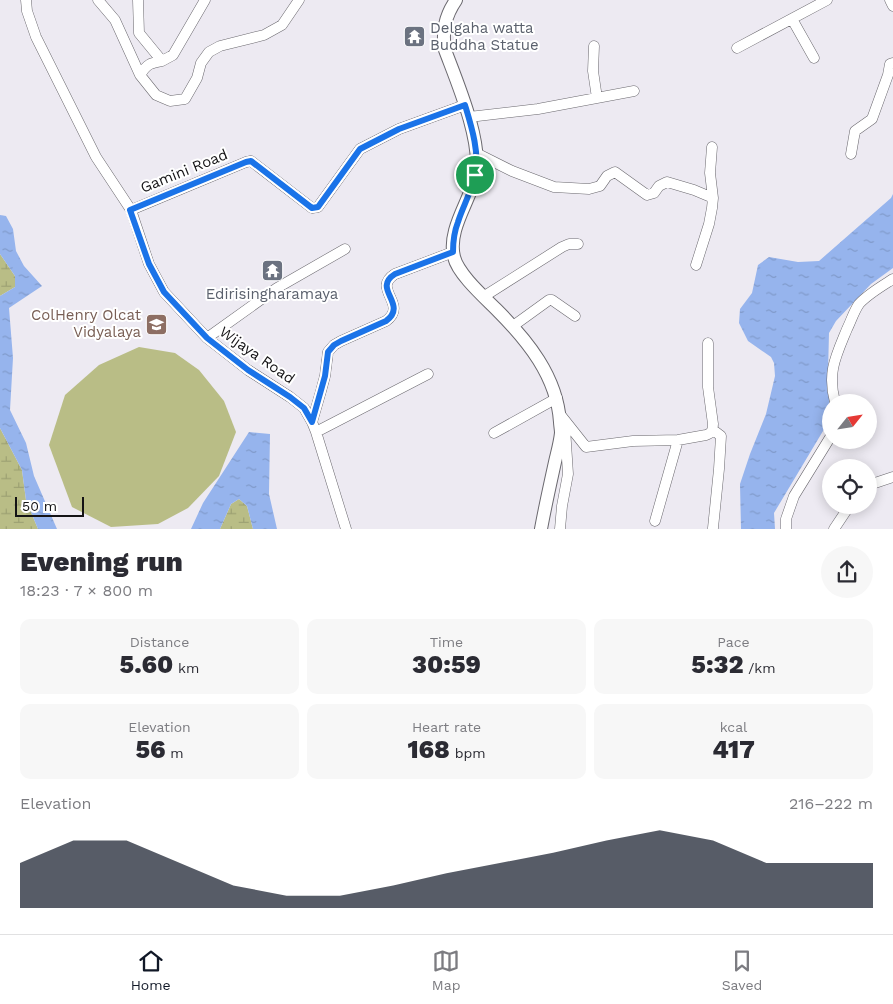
<!DOCTYPE html>
<meta charset="utf-8">
<style>
:root{--surface:#fff;--page:#f7f7f7;--text:#2b2b33;--muted:#7c7c81;--line:#e1e1e2;--accent:#111827}
body{margin:0;font-family:"Work Sans",sans-serif;background:var(--page);color:var(--text);height:100vh;display:flex;flex-direction:column;font-size:19px;white-space:nowrap}
*{box-sizing:border-box;margin:0}
p{font-size:16px;color:var(--muted)}
.icon{flex:none;width:28px;height:28px;fill:none;stroke:currentColor;stroke-width:2;stroke-linecap:round;stroke-linejoin:round}
.map{position:relative;height:529px;overflow:hidden}
.side{display:flex;flex-direction:column;background:var(--surface);flex:1}
.side>*{flex:none}
.needle{width:32px;rotate:60deg}
.tools{position:absolute;left:822px;top:394px;display:grid;gap:10px}
.tools a{display:grid;place-items:center;width:55px;height:55px;border-radius:50%;background:var(--surface);box-shadow:0 2px 12px #0003;font-size:25px}
.scale{position:absolute;left:15px;bottom:12px;width:69px;box-sizing:border-box;padding-left:5px;border:2px solid #141315;border-top:0;font-size:14px;line-height:18px;white-space:nowrap;color:#141315;-webkit-text-stroke:4px #fff;paint-order:stroke}
.pin{position:absolute;display:grid;place-items:center;width:42px;height:42px;color:#fff;margin:-21px;border:2px solid #fff;border-radius:50%;box-shadow:0 1px 5px #0007}
.round{display:grid;place-items:center;flex:none;width:52px;height:52px;border-radius:26px;background:var(--page)}
.summary{display:flex;align-items:center;justify-content:space-between;height:85px;padding:0 20px}
h1{font-size:28px;font-weight:800;line-height:38px}
.metrics{display:grid;grid-template-columns:repeat(3,1fr);gap:8px;height:85px;padding:5px 20px}
.metrics div{display:grid;align-content:center;border-radius:10px;background:var(--page);text-align:center}
.metrics b{font-size:25px;font-weight:800}
.metrics small{font-size:14px;font-weight:400}
.metrics p{font-size:14px}
.chart{height:140px;padding:10px 20px}
.chart p{display:flex;justify-content:space-between}
.chart svg{width:100%;height:90px;margin-top:5px;fill:var(--accent);opacity:.7}
.tabs{display:flex;justify-content:space-around;align-items:center;height:70px;border-top:1px solid var(--line);background:var(--surface);font-size:14px;color:var(--muted)}
.tabs a{display:grid;justify-items:center;gap:2px}
.tabs .active{color:var(--accent)}
.map>svg:first-child{display:block}
</style>
<div class="map">
<svg width="893" height="529" viewBox="0 0 893 529">
<defs>
<pattern id="wetland-marsh" width="20" height="14" patternUnits="userSpaceOnUse" patternTransform="scale(1.25)"><rect width="20" height="14" fill="#b9bd86"/><path d="M1 5h8M5 5V1M11 12h8M15 12V8" fill="none" stroke="#9ea273"/></pattern>
<pattern id="water-ripples" width="26" height="14" patternUnits="userSpaceOnUse" patternTransform="scale(1.25)"><rect width="26" height="14" fill="#96b4ed"/><path d="M2 4q2-2 4 0t4 0M15 11q2-2 4 0t4 0" fill="none" stroke="#809aca"/></pattern>
</defs>
<rect width="100%" height="100%" fill="#edeaf2"/>
<path fill="url(#wetland-marsh)" d="M0 254 15 276V287L0 296Z
M0 428 22 470 26 500 38 529H0Z
M239 499 247 506 253 529H220L231 504Z"/>
<path fill="#b9bd86" d="M139 347 175 353 199 370 224 401 236 432 219 476 188 508 158 524 111 527 72 507 49 445 65 395 99 365Z"/>
<path fill="url(#water-ripples)" d="M893 194V268L871 284 836 321 829 333 828 373 830 411 826 426 774 513 775 529H741L740 484 750 454 766 414 775 376 774 363 771 357 748 341 739 323 740 309 752 293 758 265 769 257 798 262 819 261 891 198Z
M0 215 6 216 13 229 16 251 24 266 42 286 9 308 13 358 10 410 26 443 34 476 57 529H38L26 500 22 470 0 428V296L15 287V276L0 254Z
M249 432 270 434 269 494 277 529H253L247 506 239 499 231 504 220 529H191L203 503Z"/>
<g fill="none" stroke-linecap="round" stroke-linejoin="round">
<defs>
<path id="minor" d="M26 0 27 11 36 37 96 157 131 210 149 264 164 292 207 338 248 370 290 397 304 408 312 422 316 432 346 529
M98 0 115 20 140 75 156 95 170 101 185 99 197 78 201 63 209 52 220 46 264 35 282 25 299 0
M138 0 139 33 162 61 173 55 205 0
M890 0 893 6
M792 19 814 58
M594 46 593 71 597 98
M737 48 827 0
M140 75C147 64 150 63 162 61
M469 117 538 109 634 91
M476 153 512 171 554 187 589 189 600 186 607 176 615 172 647 195 654 193 659 186 667 182 694 190 713 198
M851 154 855 131 872 119 888 75 890 64 893 63
M131 210 246 162 251 161 312 208 318 207 360 149 399 129 465 105
M696 265 709 224 712 208 713 198 710 173 712 147
M483 297 562 247 569 244H578
M513 326 549 300H552L575 316
M207 338 277 288 345 249
M835 402C827 372 836 356 847 329 851 321 854 311 859 304 868 294 882 286 893 279
M559 413 586 447 633 441 678 440 706 435C712 433 713 430 713 424L708 387V343
M312 422 321 391 325 376 328 352 334 345 341 341 386 321C409 304 371 289 395 274L453 252
M316 432 428 374
M494 433 557 398
M869 485 893 477
M655 521 678 440
M713 528 719 469 721 436 713 430
M560 529 562 506 568 474 565 428
M786 529V519L794 496 831 436
M834 529 850 505"/>
<path id="major" d="M456 0C445 16 442 31 445 50 457 82 482 140 476 174 471 200 447 229 454 257 458 274 484 297 496 309 527 340 557 376 560 422 560 425 561 429 561 433 560 443 557 453 555 462 550 485 545 507 541 529"/>
</defs>
<use href="#minor" stroke="#6a686e" stroke-width="11"/>
<use href="#major" stroke="#6a686e" stroke-width="14"/>
<use href="#minor" stroke="#fff" stroke-width="10"/>
<use href="#major" stroke="#fff" stroke-width="12"/>
</g>
<g fill="none" stroke-linecap="round" stroke-linejoin="round">
<defs>
<path id="route" d="M465 105C471 125 480 153 475 174 472 191 463 206 458 222 454 232 453 242 453 252L395 274C371 289 409 304 386 321L341 341 334 345 328 352 325 376 312 422 304 408 290 397 248 370 207 338 164 292 149 264 130 210 246 162 251 161 312 208 318 207 360 149 399 129Z"/>
</defs>
<use href="#route" stroke="#fff" stroke-width="10"/>
<use href="#route" stroke="#1a73e8" stroke-width="6"/>
</g>
<defs>
<symbol id="temple-square" viewBox="-11 -11 22 22"><rect x="-9" y="-9" width="18" height="18" rx="4" fill="#6b7280" stroke="#fff"/><path d="M0-6L5-2H3V0L6.5 2.5H4V6H1.5V3h-3V6H-4V2.5H-6.5L-3 0V-2H-5Z" fill="#fff"/></symbol>
<symbol id="school-square" viewBox="-11 -11 22 22"><rect x="-9" y="-9" width="18" height="18" rx="4" fill="#8d6e63" stroke="#fff"/><path d="M0-5L7-2L0 1L-7-2ZM-4 1L0 2.5L4 1V4Q0 6-4 4Z" fill="#fff"/></symbol>
</defs>
<g fill-rule="evenodd">
<use href="#temple-square" x="402" y="24" width="25" height="25"/>
<use href="#temple-square" x="260" y="258" width="25" height="25"/>
<use href="#school-square" x="144" y="312" width="25" height="25"/>
</g>
<g text-anchor="middle" dominant-baseline="central" stroke-width="4" stroke-linejoin="round" paint-order="stroke">
<g font-size="15" fill="#5b616d" stroke="#fff" text-anchor="start">
<text x="430" y="28">Delgaha watta<tspan x="430" dy="17">Buddha Statue</tspan></text>
<text x="272" y="294" text-anchor="middle">Edirisingharamaya</text>
</g>
<g font-size="15" fill="#141315" stroke="#fff">
<text transform="translate(184 171) rotate(-22)">Gamini Road</text>
<text transform="translate(257 355) rotate(35)">Wijaya Road</text>
</g>
<g font-size="15" fill="#785e54" stroke="#fff" text-anchor="end">
<text x="141" y="315">ColHenry Olcat<tspan x="141" dy="17">Vidyalaya</tspan></text>
</g>
</g>
</svg>
<div class="tools">
<a><svg class="needle" viewBox="-14 -14 28 28"><path d="M0-13l5 13h-10z" fill="#e53935"/><path d="M0 13l5-13h-10z" fill="#7c7c81"/></svg></a>
<a><svg class="icon" aria-label="locate" viewBox="0 0 24 24"><circle cx="12" cy="12" r="6"/><path d="M12 2v4M12 18v4M2 12h4M18 12h4"/></svg></a>
</div>
<div class="scale">50 m</div>
<div class="pin" style="left:475px;top:175px;background:#1e9e55"><svg class="icon" aria-label="arrive" viewBox="0 0 24 24"><path d="M6 21V4h12l-3 4 3 4H6"/></svg></div>
</div>
<section class="side">
<div class="summary"><div><h1>Evening run</h1><p>18:23 · 7 × 800 m</p></div><a class="round"><svg class="icon" aria-label="share" viewBox="0 0 24 24"><path d="M12 15V3M7 8l5-5 5 5M5 13v7h14v-7"/></svg></a></div>
<div class="metrics">
<div><p>Distance</p><b>5.60<small> km</small></b></div>
<div><p>Time</p><b>30:59</b></div>
<div><p>Pace</p><b>5:32<small> /km</small></b></div>
</div>
<div class="metrics">
<div><p>Elevation</p><b>56<small> m</small></b></div>
<div><p>Heart rate</p><b>168<small> bpm</small></b></div>
<div><p>kcal</p><b>417</b></div>
</div>
<div class="chart"><p><span>Elevation</span>216–222 m</p>
<svg viewBox="0 0 160 44" preserveAspectRatio="none"><path d="M0 44V22L10 11L20 11L30 22L40 33L50 38L60 38L70 33L80 27L90 22L100 17L110 11L120 6L130 11L140 22L150 22L160 22V44z"/></svg>
</div>
</section>
<nav class="tabs">
<a class="active"><svg class="icon" aria-label="home" viewBox="0 0 24 24"><path d="M3 11l9-7 9 7M6 9v11h12V9"/></svg>Home</a>
<a><svg class="icon" aria-label="map" viewBox="0 0 24 24"><path d="M3 6l6-2 6 2 6-2v14l-6 2-6-2-6 2zM9 4v14M15 6v14"/></svg>Map</a>
<a><svg class="icon" aria-label="saved" viewBox="0 0 24 24"><path d="M7 4h10v16l-5-4-5 4z"/></svg>Saved</a>
</nav>
